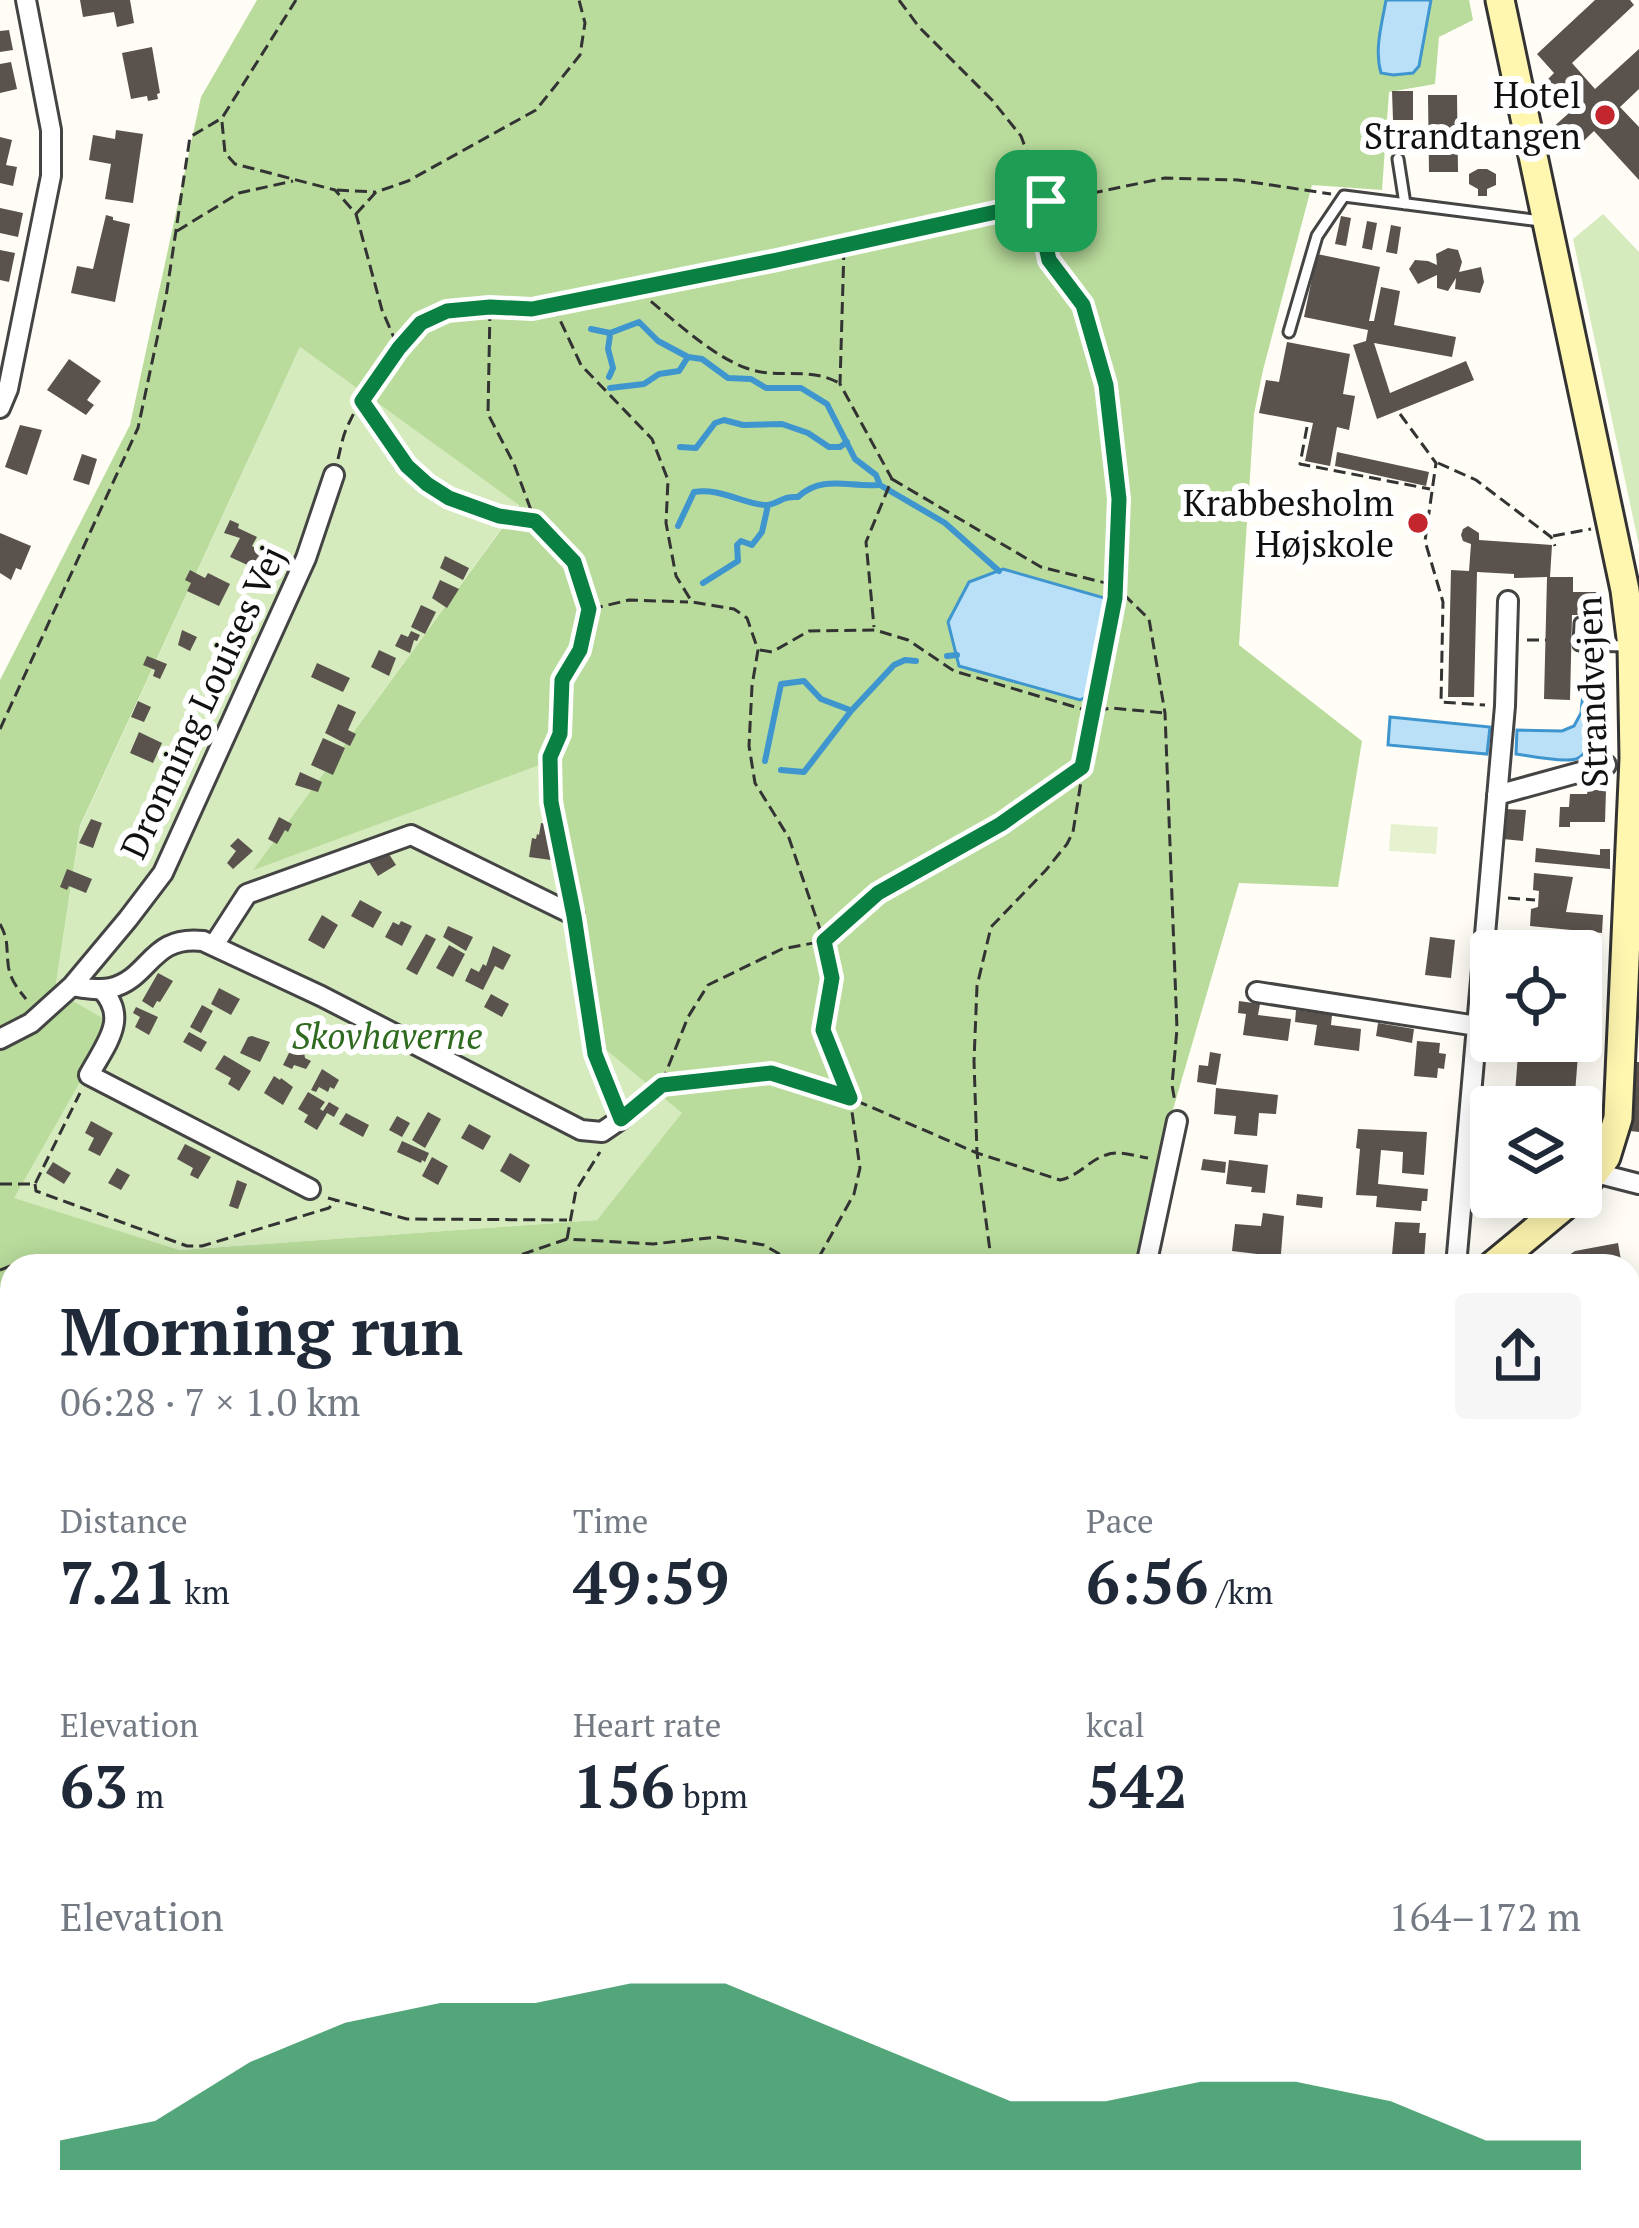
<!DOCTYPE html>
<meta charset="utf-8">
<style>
:root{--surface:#fff;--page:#f6f6f7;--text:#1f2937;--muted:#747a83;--accent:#0b8043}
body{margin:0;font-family:"PT Serif",serif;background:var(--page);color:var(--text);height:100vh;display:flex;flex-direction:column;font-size:45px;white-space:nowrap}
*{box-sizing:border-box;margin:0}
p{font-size:39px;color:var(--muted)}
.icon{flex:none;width:66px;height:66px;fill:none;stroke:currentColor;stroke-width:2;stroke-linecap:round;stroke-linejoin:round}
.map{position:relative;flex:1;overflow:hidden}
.panel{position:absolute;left:0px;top:1254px;width:1641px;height:975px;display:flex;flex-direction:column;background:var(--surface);border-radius:36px 36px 0 0;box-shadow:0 6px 30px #0003}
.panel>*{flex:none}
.buttons{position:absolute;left:1470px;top:930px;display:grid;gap:24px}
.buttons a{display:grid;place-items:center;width:132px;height:132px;border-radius:12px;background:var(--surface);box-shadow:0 6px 30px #0003;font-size:60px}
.pin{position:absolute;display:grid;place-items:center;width:102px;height:102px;color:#fff;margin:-51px;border-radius:24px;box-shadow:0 6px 18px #0006}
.round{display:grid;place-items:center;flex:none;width:126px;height:126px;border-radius:12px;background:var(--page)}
.head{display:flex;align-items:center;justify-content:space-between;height:204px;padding:0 60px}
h1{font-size:66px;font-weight:700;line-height:90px}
.figures{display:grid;grid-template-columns:repeat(3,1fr);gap:18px;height:204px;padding:12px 60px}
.figures div{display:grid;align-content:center}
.figures b{font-size:60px;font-weight:700}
.figures small{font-size:33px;font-weight:400}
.figures p{font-size:33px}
.chart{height:336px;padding:24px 60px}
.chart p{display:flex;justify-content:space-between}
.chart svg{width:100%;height:216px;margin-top:12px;fill:var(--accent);opacity:.7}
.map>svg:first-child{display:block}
</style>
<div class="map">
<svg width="1639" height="2228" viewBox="0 0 1639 2228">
<rect width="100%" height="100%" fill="#fffdf5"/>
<path fill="#d5ebbd" d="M1603 214 1639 252V545L1573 239Z
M300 347 519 504 254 869 559 758 586 1033 683 1113 597 1220 180 1250 13 1198 112 1025 55 992 80 827Z
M0 1696H12V2217H588V2228H0Z"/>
<path fill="#b9dc9c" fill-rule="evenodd" d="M257 0H1386L1378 51 1381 73 1431 0H1469L1473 20 1439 37 1435 84 1389 92 1382 190 1312 185 1263 370 1254 414 1239 645 1362 741 1338 887 1239 883 1172 1113 1138 1266H12V1607H0V680L130 425 201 97ZM300 347 519 505 253 870 559 758 586 1033 682 1113 597 1220 180 1250 14 1198 113 1024 55 991 80 826Z"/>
<path fill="#e6f2cf" d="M1391 824 1438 827 1436 854 1389 851Z"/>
<path fill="#b9e0f7" stroke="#3f96cf" stroke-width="3" d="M1386 0H1431L1419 66 1413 73 1393 75 1381 73C1374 49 1382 24 1386 0Z
M1003 569 1108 599 1090 695 1080 700 959 666 948 622 969 582Z
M1585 673 1597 675C1597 694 1597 752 1576 759 1563 763 1530 756 1516 754L1517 730 1562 731 1574 726 1581 713Z
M1390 717 1490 727 1487 754 1388 745Z"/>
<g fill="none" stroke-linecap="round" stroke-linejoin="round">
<path stroke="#3f96cf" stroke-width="6" d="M591 329 610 333 639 322 658 341 688 357 702 359 728 378 751 379 766 388H801L827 404 855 459 876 475 880 485 945 523 999 571
M609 377 613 368 608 349 610 335
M610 388 644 384 659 374 679 371 688 357
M680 447 696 448 715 423 724 420 743 425 782 424 808 433 829 447H840L847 442
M678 526 694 492C720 487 747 506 768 505 780 503 782 496 798 497 822 475 847 487 878 485
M703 583 738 561 737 545 741 541 752 545 762 532 768 505
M947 656 957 655
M765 761 781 684 804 681 821 699 850 710
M781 770 804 772 851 711 894 665 905 660 916 661
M0 1586 12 1587
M1629 1924 1639 1925"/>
</g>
<path fill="#5a524d" d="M80 0H130L134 23 117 27 114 12 83 17Z
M1595 0H1630L1634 5 1572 63 1595 89 1639 49V89L1620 107 1639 127V180L1594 131 1572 152 1551 129 1569 113 1542 85 1554 73 1537 54Z
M9 30 13 50 0 52V31Z
M152 47 160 93 157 94 158 99 148 101 147 96 131 99 122 53Z
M11 62 17 89 0 93V64Z
M1392 91H1413V120H1393Z
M1428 95H1457L1458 172H1429Z
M116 130 143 134 133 203 105 199 111 164 89 160 93 135 115 139Z
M0 137 12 140 6 165 17 167 13 186 0 183Z
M1478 169H1487L1496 174V185L1487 189V196H1478V189L1469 184V174Z
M0 208 23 213 18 237 0 233Z
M106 215 113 217V220L130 224 115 302 71 293 77 266 93 269Z
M1341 216 1351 218 1346 246 1335 244Z
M1367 221 1377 223 1372 250 1362 248Z
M1391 225 1401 227 1397 254 1386 252Z
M1448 248 1458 250 1462 262 1459 272 1481 267 1484 282 1480 293 1455 289 1456 278 1448 291 1437 288V275L1418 284 1409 269 1415 260 1428 261 1437 265 1436 254Z
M0 250 15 253 9 282 0 280Z
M1317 254 1380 267 1369 321H1374L1381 287 1400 291 1394 325 1456 337 1452 357 1374 343 1390 393 1466 361 1474 380 1377 419 1353 345 1366 341 1368 330 1304 317Z
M1287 342 1350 354 1343 394 1355 396 1349 430 1337 427 1330 466 1305 461 1313 423 1259 413 1266 380 1279 382Z
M69 359 101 381 87 400 94 405 86 415 47 390Z
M20 425 42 430 27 475 5 467Z
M1337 452 1429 472 1426 486 1335 466Z
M82 454 97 459 89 485 73 480Z
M230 520 239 524 238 528 257 537 252 546 262 552 254 568 230 557 240 538 224 533Z
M1468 526 1479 533V540L1552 545 1550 577H1573V592H1602L1601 633H1589V615H1572L1570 700 1544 699 1547 577 1514 578V574L1477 572 1474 697H1448L1451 570 1469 571 1471 544 1463 541 1461 535 1463 529Z
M0 533 31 546 21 570 16 568 11 580 0 573Z
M445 556 469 568 463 580 440 568Z
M190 570 205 578 208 573 230 584 219 606 187 591 191 583 185 580Z
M440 580 459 589 447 608 432 598Z
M421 605 436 612 425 634 411 627Z
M182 630 197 637 190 651 178 645Z
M411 631 420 635 417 641 414 640 410 653 395 646 401 634 408 637Z
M379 650 396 658 389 676 371 667Z
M147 656 167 664 160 679 153 676 155 670 143 665Z
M317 663 350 678 343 692 311 677Z
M138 701 151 707 144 722 131 717Z
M338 704 356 712 348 730 356 734 350 746 325 733Z
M139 732 162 743 153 763 130 753Z
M323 738 345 748 333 775 311 765Z
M300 772 322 782 318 792 295 785Z
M1588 790H1606L1605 822H1570V827H1559L1560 807H1569L1570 794H1587Z
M1505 809 1526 810 1523 841 1503 839Z
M279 817 292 824 288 832 285 830 277 844 268 839Z
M91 819 102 823 93 848 79 843Z
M541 823 552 825 549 843H554L551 860 529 857 532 838 536 839 537 834 539 835Z
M238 838 253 851 233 869 227 863 236 851 230 846Z
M1536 848 1600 855V849H1610V869L1535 862Z
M387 851 396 865 378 876 369 862Z
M67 869 92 879 86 893 69 886 67 890 60 887Z
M1534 873 1573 877 1566 912 1603 915 1602 933 1530 926 1531 909 1538 907 1539 891 1533 890Z
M360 900 382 912 373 928 351 916Z
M322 915 338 925 324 949 308 940Z
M401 921 412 926 402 946 385 937 393 922 399 925Z
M448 926 473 937 466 951 443 937Z
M426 934 436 939 417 975 406 969Z
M1430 937 1455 940 1451 978 1425 975Z
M449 945 465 954 453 977 436 968Z
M493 946 511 955 503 970 495 966 483 990 465 981 471 968 479 972 483 964 486 966Z
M1581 960 1602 962 1600 986 1581 985Z
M158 973 173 981 160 1002 157 1001 153 1008 142 1001Z
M219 988 240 999 231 1015 211 1004Z
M491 994 509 1004 502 1017 484 1007Z
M1239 1001 1260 1004 1258 1015 1291 1019 1288 1041 1243 1035 1246 1014 1238 1013Z
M202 1005 213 1011 201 1033 190 1027Z
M136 1007 158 1017 149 1035 135 1027 140 1017 133 1013Z
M1296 1010 1332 1015 1331 1025 1361 1029 1359 1051 1314 1045 1317 1025 1295 1022Z
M1378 1023 1414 1029 1412 1043 1376 1036Z
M189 1032 207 1042 201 1052 183 1042Z
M252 1036 270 1042 260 1062 240 1053 248 1037Z
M1417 1041 1440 1043 1439 1053 1446 1054 1444 1069 1438 1068 1437 1078 1414 1076Z
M1519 1041H1579L1574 1107H1514Z
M292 1047 304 1052 305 1058 311 1061 306 1069 294 1065 292 1069 283 1065Z
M1210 1052 1221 1054 1216 1085 1197 1082 1199 1065 1208 1066Z
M224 1055 251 1071 239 1091 228 1084 231 1078 215 1069Z
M1636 1062H1639V1132L1630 1131Z
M322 1069 339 1080 334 1089 330 1087 328 1092 319 1087 316 1092 311 1090Z
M274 1076 280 1080 281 1078 293 1087 283 1105 264 1093Z
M1216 1088 1278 1095 1276 1114 1259 1113 1257 1136 1234 1134 1236 1116 1214 1114Z
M308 1092 325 1102 320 1109 323 1111 329 1102 339 1108 334 1117 327 1113 317 1130 304 1122 308 1115 298 1109Z
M428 1112 441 1119 425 1148 412 1140Z
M346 1113 369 1125 363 1137 339 1124Z
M397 1116 410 1123 402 1137 389 1130Z
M91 1121 113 1133 100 1156 88 1150 94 1138 85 1133Z
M469 1124 491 1136 483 1150 461 1138Z
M1358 1129 1427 1132 1424 1175 1402 1173 1403 1152 1381 1150 1378 1184 1428 1189 1427 1201H1422L1421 1211 1376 1207 1377 1196 1356 1195 1360 1149 1356 1148Z
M402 1141 429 1153 425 1162 422 1160 421 1163 397 1152Z
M185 1144 211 1157 198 1179 190 1175 193 1168 177 1159Z
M510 1153 530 1165 520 1183 500 1171Z
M432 1157 448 1166 438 1185 422 1176Z
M1203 1159 1226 1162 1225 1173 1201 1170Z
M1229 1160 1268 1165 1265 1193 1251 1192 1252 1187 1226 1184Z
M53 1162 71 1173 64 1184 46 1173Z
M117 1168 130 1175 121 1190 108 1183Z
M237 1180 247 1184 238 1209 229 1206Z
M1297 1194 1323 1197 1322 1208 1296 1205Z
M1509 1197H1525L1523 1214 1508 1213Z
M1263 1213 1284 1216 1280 1266H1255L1257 1254 1232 1251 1235 1224 1261 1226Z
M1395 1222 1420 1223 1419 1233H1426L1424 1260 1417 1259V1266H1391Z
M1618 1243 1622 1266H1553L1575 1251Z
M1639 1300V1403L1629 1404V1302Z
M1425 2217H1451L1450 2228H1424Z
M1241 2218 1309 2225V2228H1242Z"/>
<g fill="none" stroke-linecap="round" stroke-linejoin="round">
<defs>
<path id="lane" d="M1398 159 1405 204
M1289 332 1317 236 1344 196 1541 221
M1580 623 1579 645 1627 646
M0 1428 12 1432
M1629 1822 1639 1834"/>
<path id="street" d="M0 408 8 389 51 176V130L26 0
M1497 795 1606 765
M214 945 247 894 411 835 574 915
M72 986C85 988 99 991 111 988 151 978 150 935 203 941L321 996 581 1130 602 1132 621 1119
M101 989C130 1018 105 1045 89 1075L310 1189
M1257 992 1477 1026
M0 1039 31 1023 72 986 128 919 163 873 306 558 334 475
M1596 1173 1639 1184
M1146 1266 1177 1121
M1456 1266 1505 706 1508 601
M1629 1446 1639 1445
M1629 1670 1639 1673
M1379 2217V2228"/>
<path id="secondary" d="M1500 0 1625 590 1632 646 1634 758 1618 1118 1606 1157 1581 1190
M1492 1266 1575 1197
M0 1645H12"/>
</defs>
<use href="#lane" stroke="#444" stroke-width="15"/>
<use href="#street" stroke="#444" stroke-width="24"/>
<use href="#secondary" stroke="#333" stroke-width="33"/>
<path stroke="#333" stroke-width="3" stroke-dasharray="12 6" stroke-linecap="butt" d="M899 0 919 27 992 100 1021 136 1045 201 1044 238 1049 260 1083 305 1106 385 1119 499 1114 585 1149 619 1165 713 1177 1029 1172 1085 1175 1102
M222 122 225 153 235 164 335 190 356 214 382 310 398 347
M337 190 375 192
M356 214 376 192 408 181 536 110 580 55 585 23 579 0
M177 231 239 193 293 181
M844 248 840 384 892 479 866 542 874 627
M637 290C669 315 708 354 746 368 777 380 809 366 839 383
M553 305 581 365 652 439 668 480 666 523 676 576 692 602 734 609 747 618 758 650 752 686 749 746 755 783 789 838 824 941 831 978 823 1030 850 1098 860 1168 854 1194 814 1266
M490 309 488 414 514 464 535 521 574 562 589 609 580 650 562 679 559 699 560 734 550 757 551 803 569 891
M363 402C377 423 390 445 406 464 438 502 487 514 533 520
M1400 414 1436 463 1425 541 1443 602 1441 702 1485 705
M1307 427 1300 464 1430 489
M338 459C341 447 343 434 349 423 366 387 407 322 447 311 473 304 505 308 532 309L1165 178 1238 180 1331 194
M1438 463 1476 480 1551 537 1555 546
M1553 536 1591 529
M591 609 629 600 688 602
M1527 640H1546
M760 650 772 652 809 631 875 630 908 640 954 671 1092 712 1115 598 1114 585 1041 567 892 479
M0 729 138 428 166 297 190 137 222 118 296 0
M1508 898 1535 900
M0 924C9 941 6 946 8 963 9 978 17 988 26 999
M577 936 595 1054 612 1102
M663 1085 771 1073 850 1098 977 1153 1060 1180C1079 1176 1089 1160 1106 1155 1119 1150 1135 1156 1148 1158
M635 1107 661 1085 688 1017 708 985 782 949 824 941 878 893 1001 824 1082 767
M0 1184H35L80 1093
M35 1184 36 1191 187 1246H202L329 1208 335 1201
M328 1198 407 1219 567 1220
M567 1239 576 1190 600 1152
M488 1266 567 1239 653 1244 717 1237 764 1245 800 1266
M992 1266 977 1153 974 1061 977 986 991 927 1046 870 1067 844 1073 832 1092 712 1111 708 1165 713
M0 1270 18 1263 61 1266
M0 1462 12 1467
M0 1485 12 1474
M0 1532 12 1533
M0 1680H12"/>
<use href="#lane" stroke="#fff" stroke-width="9"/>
<use href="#street" stroke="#fff" stroke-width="18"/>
<use href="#secondary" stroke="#fff6b0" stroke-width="27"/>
</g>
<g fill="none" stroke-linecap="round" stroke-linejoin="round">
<defs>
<path id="route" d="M1046 201 1044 238 1049 260 1083 305 1106 385 1119 499 1115 598 1082 767 1001 824 878 893 824 941 832 978 823 1030 850 1098 771 1073 662 1085 621 1119 595 1054 574 916 551 802 550 757 560 734 562 680 580 650 589 609 574 562 535 521 499 516 449 498 427 484 407 466 362 401 399 348 421 323 447 311 490 307 532 309 777 260Z"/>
</defs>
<use href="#route" stroke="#fff" stroke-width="24"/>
<use href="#route" stroke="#0b8043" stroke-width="15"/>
</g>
<g fill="#c4262e" stroke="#fff" stroke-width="4.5">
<circle cx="1605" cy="115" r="12"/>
<circle cx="1418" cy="523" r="12"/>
</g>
<g text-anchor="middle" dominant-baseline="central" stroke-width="12" stroke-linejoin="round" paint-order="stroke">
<g font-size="36" fill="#111" stroke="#fff" text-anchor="end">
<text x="1581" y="94">Hotel<tspan x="1581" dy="41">Strandtangen</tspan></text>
<text x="1394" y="502">Krabbesholm<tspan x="1394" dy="41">Højskole</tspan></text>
</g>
<g font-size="36" fill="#111" stroke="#fff">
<text transform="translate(1591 692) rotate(-92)">Strandvejen</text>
<text transform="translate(202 702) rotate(-65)">Dronning Louises Vej</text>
</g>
<g font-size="36" font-style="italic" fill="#2f6b1f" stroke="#fff">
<text x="387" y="1035">Skovhaverne</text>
</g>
</g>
</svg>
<div class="buttons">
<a><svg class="icon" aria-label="locate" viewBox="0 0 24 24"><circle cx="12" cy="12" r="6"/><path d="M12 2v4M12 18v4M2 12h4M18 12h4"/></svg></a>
<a><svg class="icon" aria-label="layers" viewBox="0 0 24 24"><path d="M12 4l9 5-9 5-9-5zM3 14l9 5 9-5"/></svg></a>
</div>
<div class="pin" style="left:1046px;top:201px;background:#1e9e55"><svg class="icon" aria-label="arrive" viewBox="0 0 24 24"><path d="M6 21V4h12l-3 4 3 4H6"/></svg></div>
<section class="panel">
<div class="head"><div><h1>Morning run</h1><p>06:28 · 7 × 1.0 km</p></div><a class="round"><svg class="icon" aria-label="share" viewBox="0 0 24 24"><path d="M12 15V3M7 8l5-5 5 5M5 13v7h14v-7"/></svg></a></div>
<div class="figures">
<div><p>Distance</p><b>7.21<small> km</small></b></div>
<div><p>Time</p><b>49:59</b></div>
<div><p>Pace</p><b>6:56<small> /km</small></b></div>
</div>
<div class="figures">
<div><p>Elevation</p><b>63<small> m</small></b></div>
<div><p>Heart rate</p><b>156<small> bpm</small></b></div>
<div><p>kcal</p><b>542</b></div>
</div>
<div class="chart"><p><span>Elevation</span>164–172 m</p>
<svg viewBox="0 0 160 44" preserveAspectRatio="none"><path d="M0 44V38L10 34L20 22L30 14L40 10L50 10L60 6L70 6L80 14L90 22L100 30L110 30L120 26L130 26L140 30L150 38L160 38V44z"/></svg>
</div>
</section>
</div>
